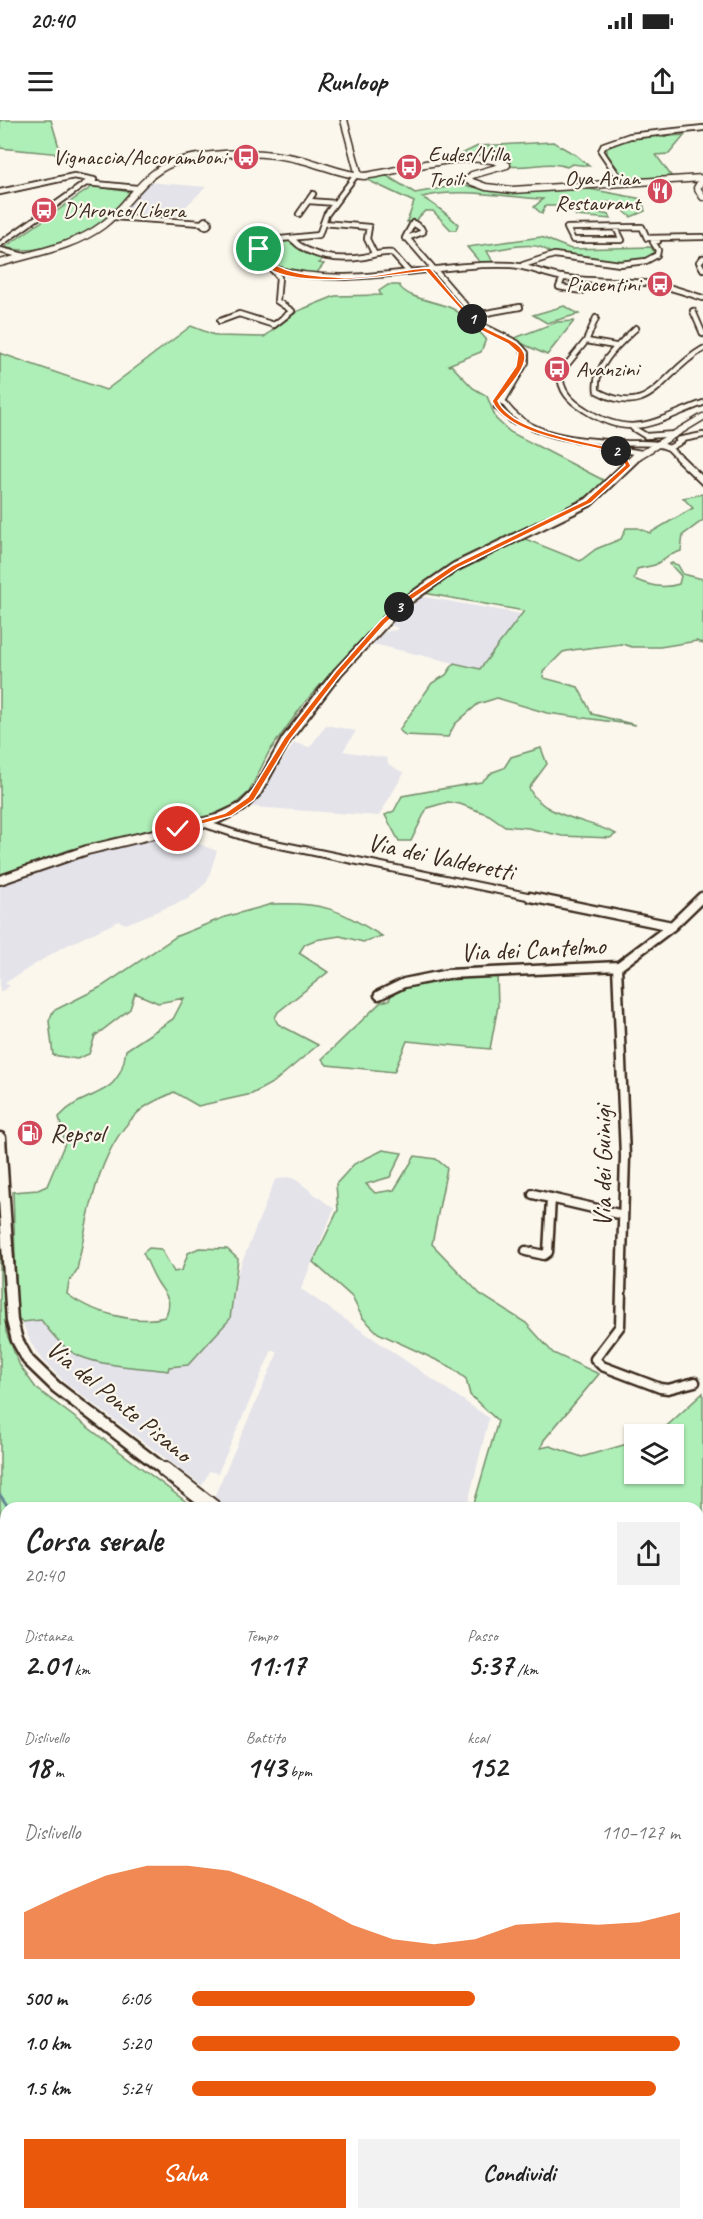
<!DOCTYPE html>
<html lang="it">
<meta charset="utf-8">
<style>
:root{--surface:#fff;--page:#f2f2f2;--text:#222;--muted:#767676;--accent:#ea580c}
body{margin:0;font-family:Caveat,sans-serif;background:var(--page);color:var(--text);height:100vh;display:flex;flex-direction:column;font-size:22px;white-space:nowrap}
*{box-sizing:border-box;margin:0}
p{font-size:20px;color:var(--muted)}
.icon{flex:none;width:33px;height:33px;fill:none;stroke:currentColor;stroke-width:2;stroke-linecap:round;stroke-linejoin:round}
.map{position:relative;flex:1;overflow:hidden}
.sheet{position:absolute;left:0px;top:1382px;width:704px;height:718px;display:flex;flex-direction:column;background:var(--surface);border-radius:18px 18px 0 0;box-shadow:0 2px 4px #0004}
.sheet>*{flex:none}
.controls{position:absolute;left:624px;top:1304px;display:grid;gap:12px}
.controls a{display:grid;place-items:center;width:60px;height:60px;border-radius:0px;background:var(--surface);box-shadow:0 2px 4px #0004;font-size:30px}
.pin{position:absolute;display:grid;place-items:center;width:51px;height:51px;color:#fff;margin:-26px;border:3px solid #fff;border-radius:50%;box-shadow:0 2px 6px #0007}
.km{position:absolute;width:30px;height:30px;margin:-15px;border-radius:50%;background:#222;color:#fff;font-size:16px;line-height:30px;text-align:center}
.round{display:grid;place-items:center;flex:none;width:63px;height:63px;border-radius:0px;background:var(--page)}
.summary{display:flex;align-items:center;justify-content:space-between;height:102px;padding:0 24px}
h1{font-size:33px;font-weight:800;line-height:45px}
.figures{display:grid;grid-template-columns:repeat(3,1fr);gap:9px;height:102px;padding:6px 24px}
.figures div{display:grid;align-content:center}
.figures b{font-size:30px;font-weight:800}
.figures small{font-size:16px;font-weight:400}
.figures p{font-size:16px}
.chart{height:168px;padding:12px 24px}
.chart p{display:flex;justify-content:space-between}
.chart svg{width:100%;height:108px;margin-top:6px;fill:var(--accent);opacity:.7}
.cta{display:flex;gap:12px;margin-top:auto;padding:12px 24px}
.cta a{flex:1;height:69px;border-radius:0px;background:var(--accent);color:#fff;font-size:24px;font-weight:800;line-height:69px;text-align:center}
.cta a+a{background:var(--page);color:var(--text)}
ul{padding:0 24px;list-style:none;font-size:20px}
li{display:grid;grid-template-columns:96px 72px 1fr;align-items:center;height:45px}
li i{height:15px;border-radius:8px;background:var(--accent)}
.status{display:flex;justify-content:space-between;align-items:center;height:42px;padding:0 30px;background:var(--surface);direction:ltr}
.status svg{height:16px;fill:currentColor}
header{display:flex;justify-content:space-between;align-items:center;height:78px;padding:0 24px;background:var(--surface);font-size:27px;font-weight:800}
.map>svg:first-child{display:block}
</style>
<div class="status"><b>20:40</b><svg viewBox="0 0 49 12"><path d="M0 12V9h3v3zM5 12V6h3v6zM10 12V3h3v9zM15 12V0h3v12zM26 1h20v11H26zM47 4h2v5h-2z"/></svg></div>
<header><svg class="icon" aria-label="menu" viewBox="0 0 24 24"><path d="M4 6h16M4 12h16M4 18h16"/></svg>Runloop<svg class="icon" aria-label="share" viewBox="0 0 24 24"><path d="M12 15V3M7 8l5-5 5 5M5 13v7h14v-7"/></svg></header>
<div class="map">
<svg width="703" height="2099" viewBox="0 0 703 2099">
<rect width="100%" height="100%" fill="#fbf7ec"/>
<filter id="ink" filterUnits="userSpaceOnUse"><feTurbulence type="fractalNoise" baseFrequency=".0167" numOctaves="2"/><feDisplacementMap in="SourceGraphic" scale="12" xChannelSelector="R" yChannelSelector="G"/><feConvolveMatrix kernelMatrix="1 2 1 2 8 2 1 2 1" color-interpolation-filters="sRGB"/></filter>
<g filter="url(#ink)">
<path fill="#e4e3ea" d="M148 62 206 67 173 99 120 95Z
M419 476 521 494 480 549 373 524 383 512 396 510 398 508 389 504Z
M326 605 356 611 343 631 387 638 388 644 404 653 379 696 252 687 294 623 310 627Z
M176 715 217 731 207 762 188 779 126 804 119 801 61 828 5 863 10 866 0 872V766L89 734Z
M287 1057 295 1059 334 1089 301 1169 489 1298 467 1387H225L213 1379 278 1232 272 1230 218 1353 209 1351 202 1366 67 1264 42 1240 31 1223 22 1202 40 1200 53 1215 110 1243 167 1251 169 1247 188 1245 230 1199 238 1152 275 1060Z"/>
<path fill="#aeeeb7" stroke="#748c6a" stroke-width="1.5" d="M0 0H51L61 34 0 28Z
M654 15 658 17 685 15 669 34 656 35 672 57 625 59 607 34V28L625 20Z
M553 22 576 35 589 46 572 44 567 47C549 40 528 49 508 46L507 42 457 36 478 26Z
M387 56 415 73 458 65 513 72 574 66 642 79 645 91 631 97 625 92 629 87 608 82 601 86H586L585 90 609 95 611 99 576 96 572 86H545L542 94 534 87 543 79C502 77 462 67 422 77 435 85 446 93 458 104L456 110H451L433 91H425L414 102H407L414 82 361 57Z
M93 66 130 72C120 86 106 104 91 112 68 123 29 136 5 127Z
M541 117 571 129 651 127 655 133C639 151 575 134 551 134 538 118 506 129 487 131L494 144 483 146 467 127Z
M287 120 304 131 323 138 319 143 324 144 315 155 274 147 260 133 266 124Z
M388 165H399C406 179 437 181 451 188 462 193 478 210 486 219L481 232 448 245 449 246 451 245 473 268 487 276 496 299 510 312 605 361 586 377 450 445 390 488 305 582 269 632 249 672 233 686 207 697 69 730 0 755V233L106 270 191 206 217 216 264 217 298 191 335 176 381 175 379 171Z
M564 186 579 194 547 203 533 195Z
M574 201 547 235 512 219 557 202Z
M703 374V400L683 415 681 431 668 436 655 445 637 449 634 459C650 466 663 469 679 464L681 456 670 444 672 443 678 445 683 454 703 459V524L697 521 660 527H632L622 524 572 530 563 532 543 552 544 558 578 567 592 594 636 605 547 593 497 578 478 584 455 604 448 617 405 615 399 610 432 563 446 555 454 543 480 549 524 491 424 473 447 456 523 418 580 441 596 429 621 419 626 408H638L650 413 693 388 683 378Z
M541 628 547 644 529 668C541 697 591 700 616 714L610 718 562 716 528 708 505 706 489 695 460 684 448 682 427 688 411 721H399L385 695 394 691 402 676 481 662 493 652 504 648 511 637Z
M272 784C325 782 337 789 382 816L363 822 340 816 315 820 305 824 299 833 328 852 278 892 275 898 278 904 318 925 274 962 252 974 198 986 174 972C163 978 150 982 141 990 97 1027 88 1097 77 1150L69 1162 67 1174C90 1192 136 1205 165 1197 173 1180 167 1177 158 1163 152 1154 148 1142 143 1133L149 1128 161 1129 174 1152 182 1150 188 1133 199 1128 227 1129 238 1139 230 1199 188 1245 169 1247 168 1251C139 1247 106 1247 79 1236 64 1230 50 1212 41 1200L22 1202 17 1199 13 1072 38 1070 47 1066 65 1023 59 997C87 966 119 983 126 930L173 899 184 878 158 883 135 873 130 889 95 916 89 934 77 939 53 935 49 901 53 891 101 867 177 816 225 797Z
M497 854 498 886 490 929 407 921 394 952 327 945 322 939 381 882 389 880 393 871C426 857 461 857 497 854Z
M383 1030 402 1033 390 1057 366 1064 375 1073 394 1070 415 1036 436 1039 447 1048 432 1124 480 1174 526 1203 553 1233 599 1254 544 1320 541 1328 550 1326 582 1337 634 1322V1353H674V1314H658L703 1273V2099H0V1080L6 1212 20 1246 36 1268 193 1387 6 1388V2094H698V1388L473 1387 498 1301 470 1275 466 1259 449 1246 378 1213 362 1197 352 1177 313 1142 338 1090 336 1064 354 1044Z"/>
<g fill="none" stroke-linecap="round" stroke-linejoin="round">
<path stroke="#648793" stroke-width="3" d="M0 1375 9 1388
M698 1494 703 1487
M494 2094 499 2099"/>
<defs>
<path id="street-far2" d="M622 62 601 31 604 25 630 16 703 8
M0 72 74 56 94 60
M309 81 335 83
M299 94 313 74
M113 97 201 103
M203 103a3 3 0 1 1 6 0a3 3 0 1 1-6 0Z
M323 103 369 107 367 119 374 133
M421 108 423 112 407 118 483 206 517 223 526 233V242L503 281C526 319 584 321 624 323 640 324 655 321 669 328L682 321
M616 108 622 120H573L567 108 642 107 647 118 703 117
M405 118 413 103 421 108
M292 119C310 138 339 141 364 137 373 135 382 132 392 133L408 151
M0 124 86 63 137 68
M0 130 24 136
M703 138 699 142 703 149
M523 145 554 135 620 144 646 141 657 135 658 130 653 122 658 121
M272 148C352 171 430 142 511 145 527 146 544 154 560 157 592 163 627 159 659 165 674 168 689 174 703 178
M563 157 559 167 582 171
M693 191 703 214
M470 196 520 187
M596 198 586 221 560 253C560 271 570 281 585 290 633 321 656 300 703 283
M220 201 239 194 274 205 292 191 277 181 279 157 259 135V129L271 120 319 115 326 95 356 55
M636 208C620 223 593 246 597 271 652 301 660 253 703 229
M586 221 615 226
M506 269 497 287 513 301
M633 308 646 316 676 314
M678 320 703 315
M600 326 641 333
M669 328 679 338"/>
<path id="street-far1" d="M678 337 703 361
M202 703 251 719 537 778
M701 778 703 776"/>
<path id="street" d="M530 777 672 806
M617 846 625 1036 620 1206 595 1239 602 1246 660 1268 668 1269 695 1262
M379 875 404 863 448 854 619 846 672 806 702 777
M533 1074 623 1095
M526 1131 544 1135 548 1132 551 1078"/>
<path id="secondary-far3" d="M344 0 358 52
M703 58 697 68 703 77
M0 143C34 133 74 127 103 105 132 83 144 48 183 40 221 31 264 31 302 40 323 45 342 55 364 56 402 51 472 27 507 45L472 55 467 60 486 67 512 70 703 58
M635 338 703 297"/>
<path id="secondary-far2" d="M0 760 87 730 217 699 242 687 257 672 286 620 338 552 402 484 455 447 589 382 636 337"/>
<path id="secondary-far1" d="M0 1018 12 1201 17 1220 28 1240 56 1267 167 1352"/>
<path id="secondary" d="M165 1350 214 1388
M698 1756 703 1760"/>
</defs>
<use href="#street-far2" stroke="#3b2a1e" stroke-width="8"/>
<use href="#street-far1" stroke="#3b2a1e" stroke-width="10"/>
<use href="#street" stroke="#3b2a1e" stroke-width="13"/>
<use href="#secondary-far3" stroke="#3b2a1e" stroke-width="9"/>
<use href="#secondary-far2" stroke="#3b2a1e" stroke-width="12"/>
<use href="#secondary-far1" stroke="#3b2a1e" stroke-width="15"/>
<use href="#secondary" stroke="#3b2a1e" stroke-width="18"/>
<use href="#street-far2" stroke="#fbf7ec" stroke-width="4.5"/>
<use href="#street-far1" stroke="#fbf7ec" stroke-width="6"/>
<use href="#street" stroke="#fbf7ec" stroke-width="8"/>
<use href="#secondary-far3" stroke="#fbf7ec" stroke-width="6"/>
<use href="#secondary-far2" stroke="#fbf7ec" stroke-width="8"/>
<use href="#secondary-far1" stroke="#fbf7ec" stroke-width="10"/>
<use href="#secondary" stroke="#fbf7ec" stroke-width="14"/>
</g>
</g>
<path fill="#ea580c" stroke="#fff" stroke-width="1.5" d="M261 127C267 159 343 159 370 156 389 154 410 148 430 148 445 165 465 193 483 206 493 214 526 221 525 238 524 252 506 270 498 281 512 312 586 321 617 329L625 334 631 346 591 383 458 448 411 480 385 504 341 554 290 620 254 680 231 696 178 711 175 707 225 693 248 677 284 618 336 551 380 501 406 477 453 445 586 380 625 345 620 337 612 332C579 323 507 315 492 281L516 246 518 233 508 224 478 209 426 151C389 156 301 169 269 149 264 145 260 139 256 135V129Z"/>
<defs>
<symbol id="bus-disc" viewBox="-11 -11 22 22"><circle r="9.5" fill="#d1495b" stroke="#fbf7ec"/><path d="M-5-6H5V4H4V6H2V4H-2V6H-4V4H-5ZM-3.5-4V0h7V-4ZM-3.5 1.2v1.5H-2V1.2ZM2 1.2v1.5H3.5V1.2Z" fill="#fff"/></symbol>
<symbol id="restaurant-disc" viewBox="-11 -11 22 22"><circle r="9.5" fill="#d1495b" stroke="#fbf7ec"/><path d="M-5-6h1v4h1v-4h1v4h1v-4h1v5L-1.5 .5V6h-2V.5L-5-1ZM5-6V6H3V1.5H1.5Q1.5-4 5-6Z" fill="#fff"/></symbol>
<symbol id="fuel-disc" viewBox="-11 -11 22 22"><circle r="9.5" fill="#d1495b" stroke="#fbf7ec"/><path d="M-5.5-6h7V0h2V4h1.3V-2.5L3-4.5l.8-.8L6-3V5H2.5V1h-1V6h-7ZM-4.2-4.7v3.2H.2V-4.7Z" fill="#fff"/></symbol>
</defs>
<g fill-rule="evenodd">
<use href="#bus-disc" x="231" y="22" width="30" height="30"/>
<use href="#bus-disc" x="394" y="32" width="30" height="30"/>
<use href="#restaurant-disc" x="645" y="56" width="30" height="30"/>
<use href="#bus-disc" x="29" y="75" width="30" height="30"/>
<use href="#bus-disc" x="645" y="149" width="30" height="30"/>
<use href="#bus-disc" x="542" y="234" width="30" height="30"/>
<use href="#fuel-disc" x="15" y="998" width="30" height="30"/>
</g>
<g text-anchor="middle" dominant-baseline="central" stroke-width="4.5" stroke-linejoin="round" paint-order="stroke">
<g font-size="22" fill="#3b2a1e" stroke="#fbf7ec" text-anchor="start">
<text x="428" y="34">Eudes/Villa<tspan x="428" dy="25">Troili</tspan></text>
<text x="226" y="37" text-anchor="end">Vignaccia/Accoramboni</text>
<text x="640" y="58" text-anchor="end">Oya Asian<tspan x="640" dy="25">Restaurant</tspan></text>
<text x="63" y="90">D'Aronco/Libera</text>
<text x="640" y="164" text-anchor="end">Piacentini</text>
<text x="576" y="249">Avanzini</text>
</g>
<g font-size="26" fill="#3b2a1e" stroke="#fbf7ec">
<text transform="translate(441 737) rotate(12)">Via dei Valderetti</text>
<text transform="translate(533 829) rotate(-3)">Via dei Cantelmo</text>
<text transform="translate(602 1046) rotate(-90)">Via dei Guinigi</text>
<text transform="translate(119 1281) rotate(39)">Via del Ponte Pisano</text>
</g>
<g font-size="26" fill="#3b2a1e" stroke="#fbf7ec" text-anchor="start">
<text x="50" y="1013">Repsol</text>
</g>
</g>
</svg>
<div class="controls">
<a><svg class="icon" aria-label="layers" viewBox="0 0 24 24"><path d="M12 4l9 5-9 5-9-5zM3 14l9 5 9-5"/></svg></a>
</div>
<div class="pin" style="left:259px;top:129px;background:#1e9e55"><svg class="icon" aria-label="arrive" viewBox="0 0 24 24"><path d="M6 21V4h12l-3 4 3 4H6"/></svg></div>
<div class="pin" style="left:178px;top:709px;background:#d93025"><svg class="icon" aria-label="check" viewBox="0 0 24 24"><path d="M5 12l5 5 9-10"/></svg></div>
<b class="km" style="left:472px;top:199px">1</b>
<b class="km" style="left:616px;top:331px">2</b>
<b class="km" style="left:399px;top:487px">3</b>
<section class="sheet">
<div class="summary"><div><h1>Corsa serale</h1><p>20:40</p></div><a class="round"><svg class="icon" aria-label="share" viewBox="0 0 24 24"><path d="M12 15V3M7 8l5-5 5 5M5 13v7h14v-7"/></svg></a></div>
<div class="figures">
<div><p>Distanza</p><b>2.01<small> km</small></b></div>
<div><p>Tempo</p><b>11:17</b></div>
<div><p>Passo</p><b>5:37<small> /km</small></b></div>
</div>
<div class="figures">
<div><p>Dislivello</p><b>18<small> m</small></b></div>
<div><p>Battito</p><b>143<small> bpm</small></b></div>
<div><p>kcal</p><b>152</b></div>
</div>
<div class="chart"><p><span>Dislivello</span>110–127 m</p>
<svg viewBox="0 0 160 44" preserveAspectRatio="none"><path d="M0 44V25L10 17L20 10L30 6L40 6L50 8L60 14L70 21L80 30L90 36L100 38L110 36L120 30L130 29L140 30L150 29L160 25V44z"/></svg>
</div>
<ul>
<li><b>500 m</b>6:06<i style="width:58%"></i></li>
<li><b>1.0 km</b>5:20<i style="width:100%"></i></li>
<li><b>1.5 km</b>5:24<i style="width:95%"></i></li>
</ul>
<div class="cta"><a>Salva</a><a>Condividi</a></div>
</section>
</div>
